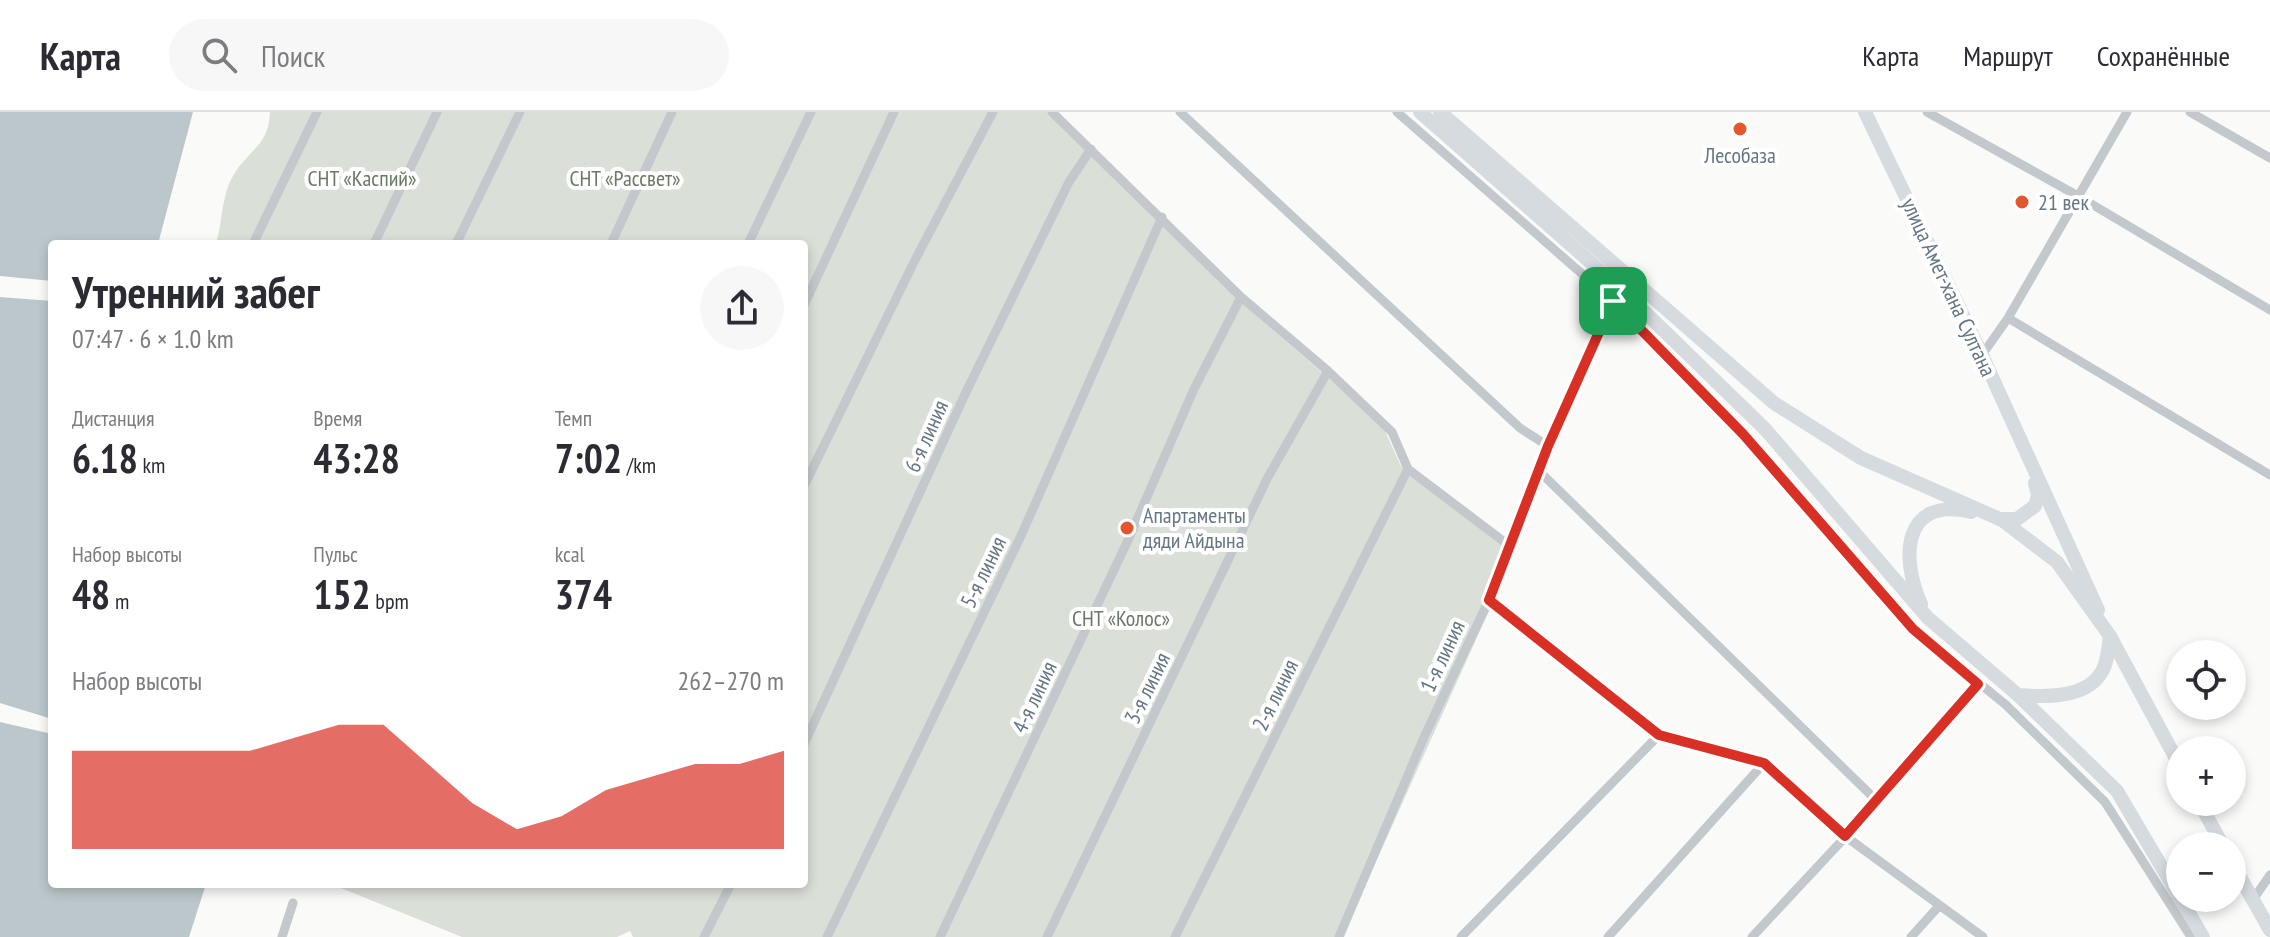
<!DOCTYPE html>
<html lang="ru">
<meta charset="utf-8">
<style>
:root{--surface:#fff;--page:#f7f7f7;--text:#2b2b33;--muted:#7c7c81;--line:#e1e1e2;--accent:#d93025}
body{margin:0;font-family:"PT Sans Narrow",sans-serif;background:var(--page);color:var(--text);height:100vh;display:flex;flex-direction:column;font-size:30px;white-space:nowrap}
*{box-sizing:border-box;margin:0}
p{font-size:26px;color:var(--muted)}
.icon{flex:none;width:44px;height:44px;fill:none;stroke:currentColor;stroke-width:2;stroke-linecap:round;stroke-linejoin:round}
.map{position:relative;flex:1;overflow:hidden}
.sheet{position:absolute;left:48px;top:128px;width:760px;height:648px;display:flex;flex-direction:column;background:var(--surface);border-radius:8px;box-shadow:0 4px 12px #0003}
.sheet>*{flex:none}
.fabs{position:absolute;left:2166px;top:528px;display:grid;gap:16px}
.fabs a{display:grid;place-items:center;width:80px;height:80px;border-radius:50%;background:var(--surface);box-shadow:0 4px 12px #0003;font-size:40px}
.pin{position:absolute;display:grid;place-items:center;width:68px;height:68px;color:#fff;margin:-34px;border-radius:16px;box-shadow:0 4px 12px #0006}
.round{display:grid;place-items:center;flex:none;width:84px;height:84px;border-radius:42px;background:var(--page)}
.summary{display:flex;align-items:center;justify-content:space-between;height:136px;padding:0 24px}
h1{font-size:44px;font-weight:700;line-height:60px}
.stats{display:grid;grid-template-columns:repeat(3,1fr);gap:12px;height:136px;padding:8px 24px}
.stats div{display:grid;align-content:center}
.stats b{font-size:40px;font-weight:700}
.stats small{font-size:22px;font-weight:400}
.stats p{font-size:22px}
.chart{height:224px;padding:16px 24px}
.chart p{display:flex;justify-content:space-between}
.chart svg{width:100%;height:144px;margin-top:8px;fill:var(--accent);opacity:.7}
header{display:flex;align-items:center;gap:48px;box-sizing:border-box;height:112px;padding:0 40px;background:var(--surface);border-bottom:2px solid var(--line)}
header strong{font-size:38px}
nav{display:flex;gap:44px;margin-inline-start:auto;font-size:28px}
.search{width:560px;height:72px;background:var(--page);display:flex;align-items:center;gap:20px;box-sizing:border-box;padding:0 28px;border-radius:44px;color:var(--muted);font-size:30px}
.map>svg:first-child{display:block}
</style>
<header>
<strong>Карта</strong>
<div class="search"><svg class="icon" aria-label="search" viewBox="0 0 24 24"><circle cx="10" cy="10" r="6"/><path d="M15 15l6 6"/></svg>Поиск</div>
<nav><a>Карта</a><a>Маршрут</a><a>Сохранённые</a></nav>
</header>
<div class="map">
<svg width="2270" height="825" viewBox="0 0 2270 825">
<rect width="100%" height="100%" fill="#fafaf8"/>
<path fill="#dadfd7" d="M270 0H1049L1246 195 1367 299 1385 319 1401 354 1515 441 1342 825H633L630 819 617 825H462L331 772H804V132H216C223 109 221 85 233 64 248 38 269 34 270 0Z"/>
<path fill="#bbc7cb" d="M0 0H193L158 132H52V169L0 164Z
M0 185 52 189V607L0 591Z
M0 610 52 622V772H206L189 825H0Z"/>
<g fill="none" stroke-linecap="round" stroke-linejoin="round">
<path stroke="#c3c8cc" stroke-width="9" d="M1052 0 1241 185 1328 259 1392 320 1408 357 1511 435
M1180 0 1520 316 1548 334
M1397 0 1613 189 1743 322 1913 517 2006 593 2105 690 2191 825
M1927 0 2078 84 2270 198
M2190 0 2270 46
M253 132 317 0
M374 132 437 0
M456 132 520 0
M611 132 672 0
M748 132 811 0
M804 193 894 0
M2008 206 2270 363
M1982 243 2008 206 2127 0
M1540 360 1878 690
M804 374 916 146 993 0
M1489 488 1659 623 1764 651 1845 724 1983 825
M804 632 967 278 1069 70 1091 37
M2252 789 2270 763
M282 825 293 791
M704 825 731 772
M827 825 1020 426 1162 105
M940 825 1129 426 1194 277 1241 185
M1047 825 1268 365 1328 259
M1175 825 1408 357
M1339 825 1425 623 1489 488 1548 334 1613 189
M1461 825 1659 623
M1608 825 1764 651
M1752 825 1878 690 1978 572
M1911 825 1938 795"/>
<path stroke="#d6dbdf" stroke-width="14" d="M1420 0 1621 177 1765 317 1928 506 2018 583 2117 679 2180 786
M1440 0 1774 291 1861 346 2002 408 2057 450 2110 524C2108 536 2108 551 2101 561 2085 587 2043 585 2018 583
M1865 0 1982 243 2098 498
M1999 407H2017L2035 394 2038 383 2035 371
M1921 492C1900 445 1903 384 1971 400
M2110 524 2180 654
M2199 690 2223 734
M2232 751 2270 818
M2180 786 2203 825"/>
</g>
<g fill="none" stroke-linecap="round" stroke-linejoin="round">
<defs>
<path id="route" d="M1613 189 1743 322 1913 517 1978 572 1845 724 1764 651 1659 623 1489 488 1548 334Z"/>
</defs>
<use href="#route" stroke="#fff" stroke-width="16"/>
<use href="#route" stroke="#d93025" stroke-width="10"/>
</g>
<g fill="#e4572e" stroke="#fff" stroke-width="3">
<circle cx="1740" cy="17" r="8"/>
<circle cx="2022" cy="90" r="8"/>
<circle cx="1127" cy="416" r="8"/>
</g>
<g text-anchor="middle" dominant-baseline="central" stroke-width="8" stroke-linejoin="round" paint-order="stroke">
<g font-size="22" fill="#657683" stroke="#fff" text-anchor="start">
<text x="1740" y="43" text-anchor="middle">Лесобаза</text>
<text x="2038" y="90">21 век</text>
<text x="1143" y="403">Апартаменты<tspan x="1143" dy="25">дяди Айдына</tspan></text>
</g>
<g font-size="22" fill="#687a64" stroke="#fff">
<text x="362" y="66">СНТ «Каспий»</text>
<text x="625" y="66">СНТ «Рассвет»</text>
<text x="1121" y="506">СНТ «Колос»</text>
</g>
<g font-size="22" fill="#657683" stroke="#fff">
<text transform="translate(1949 175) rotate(65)">улица Амет-хана Султана</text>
<text transform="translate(926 324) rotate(-66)">6-я линия</text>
<text transform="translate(983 460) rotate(-64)">5-я линия</text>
<text transform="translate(1442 544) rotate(-65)">1-я линия</text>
<text transform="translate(1147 576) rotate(-64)">3-я линия</text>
<text transform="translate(1275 583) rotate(-64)">2-я линия</text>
<text transform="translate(1034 585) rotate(-65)">4-я линия</text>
</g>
</g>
</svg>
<div class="fabs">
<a><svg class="icon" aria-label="locate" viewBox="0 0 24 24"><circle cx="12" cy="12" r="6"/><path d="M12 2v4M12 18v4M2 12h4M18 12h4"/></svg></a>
<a>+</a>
<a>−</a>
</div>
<div class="pin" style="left:1613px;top:189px;background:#1e9e55"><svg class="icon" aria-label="arrive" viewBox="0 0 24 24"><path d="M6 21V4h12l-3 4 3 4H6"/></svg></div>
<section class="sheet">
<div class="summary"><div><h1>Утренний забег</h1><p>07:47 · 6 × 1.0 km</p></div><a class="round"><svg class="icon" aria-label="share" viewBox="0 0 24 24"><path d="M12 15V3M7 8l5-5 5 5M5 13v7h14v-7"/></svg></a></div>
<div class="stats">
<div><p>Дистанция</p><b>6.18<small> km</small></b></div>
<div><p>Время</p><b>43:28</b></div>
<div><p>Темп</p><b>7:02<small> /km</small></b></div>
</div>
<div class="stats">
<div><p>Набор высоты</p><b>48<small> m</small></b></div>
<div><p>Пульс</p><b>152<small> bpm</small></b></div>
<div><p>kcal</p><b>374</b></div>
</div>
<div class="chart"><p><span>Набор высоты</span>262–270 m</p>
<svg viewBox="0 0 160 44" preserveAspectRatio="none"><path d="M0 44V14L10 14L20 14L30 14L40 14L50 10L60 6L70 6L80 18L90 30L100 38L110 34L120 26L130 22L140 18L150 18L160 14V44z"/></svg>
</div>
</section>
</div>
